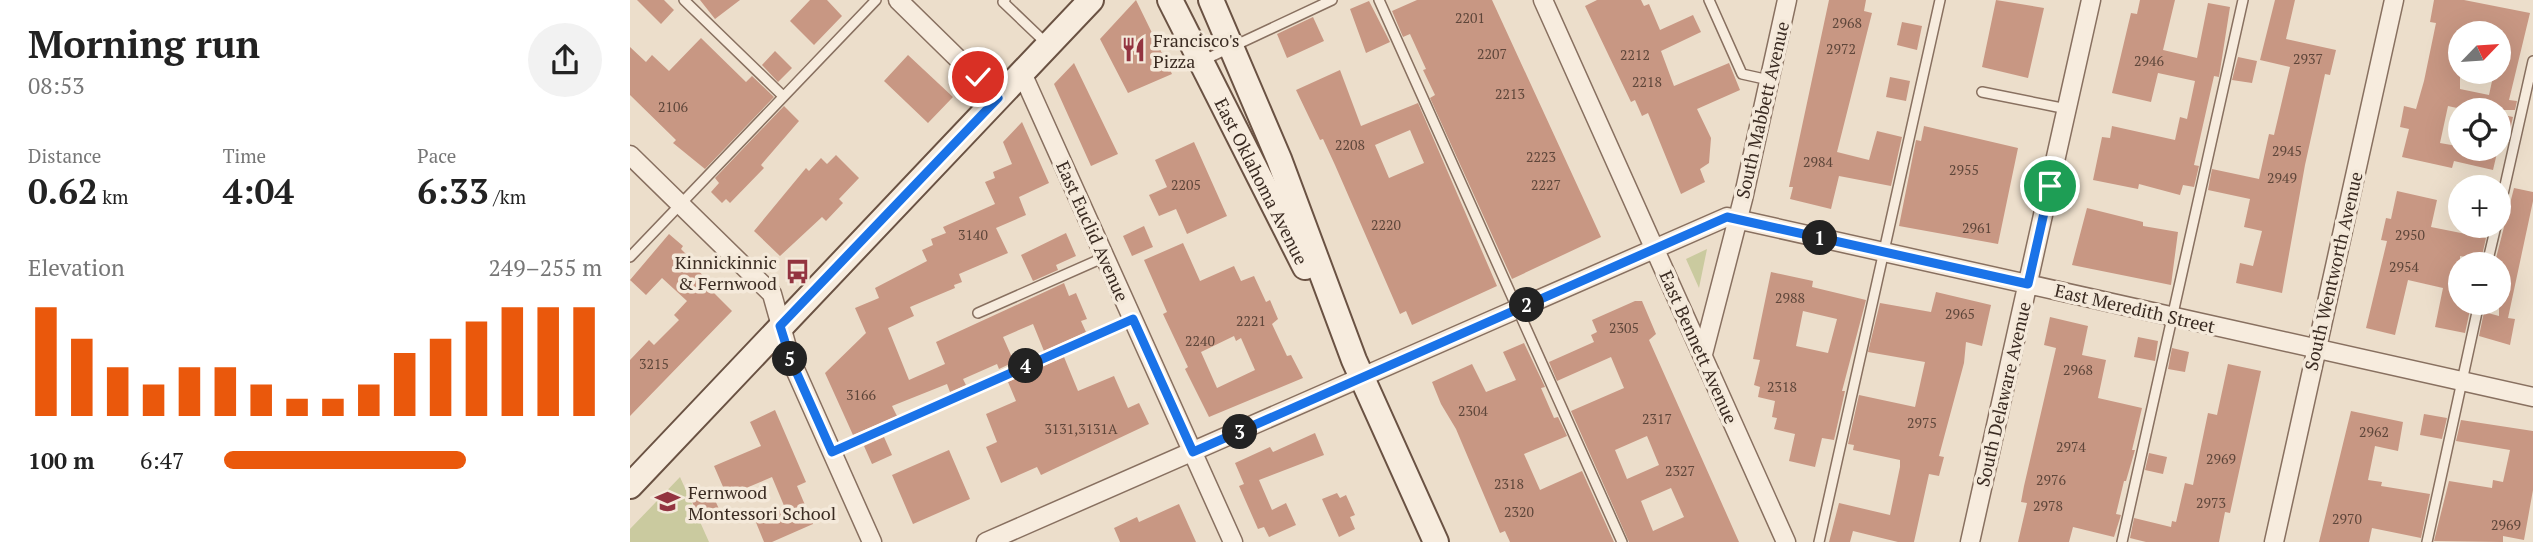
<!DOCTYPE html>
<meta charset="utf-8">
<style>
:root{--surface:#fff;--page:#f2f2f2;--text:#222;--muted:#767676;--accent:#ea580c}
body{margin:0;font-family:"PT Serif",serif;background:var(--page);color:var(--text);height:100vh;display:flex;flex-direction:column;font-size:26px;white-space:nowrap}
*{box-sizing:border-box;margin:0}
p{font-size:23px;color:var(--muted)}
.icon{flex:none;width:38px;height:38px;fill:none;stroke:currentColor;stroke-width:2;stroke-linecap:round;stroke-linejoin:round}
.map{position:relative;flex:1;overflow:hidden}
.sheet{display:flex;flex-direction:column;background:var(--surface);width:630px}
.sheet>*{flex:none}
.needle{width:46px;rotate:65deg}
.controls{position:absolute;left:1818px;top:21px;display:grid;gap:14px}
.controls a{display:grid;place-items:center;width:63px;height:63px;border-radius:50%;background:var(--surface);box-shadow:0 7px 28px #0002;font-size:35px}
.pin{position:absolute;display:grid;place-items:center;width:60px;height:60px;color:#fff;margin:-30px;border:4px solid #fff;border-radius:50%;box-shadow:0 2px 7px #0007}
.km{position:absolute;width:35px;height:35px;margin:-18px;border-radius:50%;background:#222;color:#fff;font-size:19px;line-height:35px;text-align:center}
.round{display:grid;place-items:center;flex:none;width:74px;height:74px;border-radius:37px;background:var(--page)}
.head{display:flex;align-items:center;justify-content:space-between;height:119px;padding:0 28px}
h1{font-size:38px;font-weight:600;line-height:52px}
.metrics{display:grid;grid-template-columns:repeat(3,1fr);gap:10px;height:119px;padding:7px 28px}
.metrics div{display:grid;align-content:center}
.metrics b{font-size:35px;font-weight:600}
.metrics small{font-size:19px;font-weight:400}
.metrics p{font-size:19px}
.chart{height:196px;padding:14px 28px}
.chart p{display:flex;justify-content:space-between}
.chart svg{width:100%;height:126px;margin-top:7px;stroke:var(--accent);stroke-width:6}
ul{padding:0 28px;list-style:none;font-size:23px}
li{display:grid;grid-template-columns:112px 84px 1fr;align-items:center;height:52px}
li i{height:18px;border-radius:9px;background:var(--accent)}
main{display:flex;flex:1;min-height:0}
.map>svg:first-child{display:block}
</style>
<main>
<section class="sheet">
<div class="head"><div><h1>Morning run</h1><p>08:53</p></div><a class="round"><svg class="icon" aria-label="share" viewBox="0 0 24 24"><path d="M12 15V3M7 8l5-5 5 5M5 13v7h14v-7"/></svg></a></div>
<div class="metrics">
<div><p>Distance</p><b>0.62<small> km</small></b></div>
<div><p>Time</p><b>4:04</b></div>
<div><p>Pace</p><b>6:33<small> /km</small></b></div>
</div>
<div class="chart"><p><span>Elevation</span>249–255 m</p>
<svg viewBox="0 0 160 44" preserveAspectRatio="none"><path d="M5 44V6M15 44V17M25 44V27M35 44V33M45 44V27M55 44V27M65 44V33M75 44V38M85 44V38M95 44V33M105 44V22M115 44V17M125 44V11M135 44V6M145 44V6M155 44V6"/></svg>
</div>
<ul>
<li><b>100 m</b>6:47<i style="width:64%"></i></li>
</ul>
</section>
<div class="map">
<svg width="1903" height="542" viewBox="0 0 1903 542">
<rect width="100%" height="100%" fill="#ecdecb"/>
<path fill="#caca9f" d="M1077 249 1069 288 1056 259Z
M50 477 79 542H0V529Z"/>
<path fill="#c89783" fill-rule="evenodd" d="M7 0H34L44 10 31 24Z
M70 0H110L85 19Z
M180 0H197L212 16 184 45 160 21Z
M506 0 542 74 498 93 470 39Z
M787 0H862L971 237 882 279 800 98 805 95 793 70 796 69 780 34 773 37 762 11Z
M967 0H1011L1014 6 1019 4 1030 30 1063 15 1071 32 1031 51 1044 86 1099 63 1110 90 1067 109 1081 138 1079 163 1070 169 1075 182 1051 194 1018 113 1012 116 1005 100 1001 102 955 6Z
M1199 0H1236L1234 11 1242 13 1207 152 1239 160 1247 131 1272 137 1261 186 1209 176 1201 209 1160 199 1163 187H1159Z
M1366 0 1414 8 1398 78 1352 67Z
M1510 0H1545L1533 50 1567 58 1578 3 1600 7 1589 77 1584 76 1564 165 1569 166 1564 187 1553 185 1550 195 1509 184 1508 189 1463 180 1472 137 1480 138 1482 126 1545 140 1550 117 1557 119 1565 81 1528 73 1521 102 1482 93 1501 13 1507 14Z
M1645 0H1665L1656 39 1706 50 1700 75 1695 74 1675 165 1652 293 1606 283 1610 263 1623 266 1632 231 1614 227 1620 199 1578 190 1582 169 1629 179 1639 134 1644 135 1660 67 1630 60Z
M1804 0H1834L1900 13 1879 100 1887 101 1885 110H1836L1818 106 1810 143 1827 146 1826 149 1867 153 1863 170 1824 161 1822 168 1772 157 1779 129 1770 127 1774 106 1786 109 1794 81 1806 23 1800 22ZM1830 28 1869 33V72H1864L1859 95 1830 89Z
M739 1 760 42 736 53 720 9Z
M683 17 694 41 657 58 647 34Z
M1272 22 1292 26 1287 50 1267 45Z
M71 38 116 82 122 76 144 97 75 169 43 143 46 140 0 95V47L16 62 22 55 39 71Z
M145 51 162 68 148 82 132 65Z
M278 55 323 97 298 123 254 81Z
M1608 57 1627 61 1622 83 1602 80Z
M444 63 488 154 461 166 424 84Z
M710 70 731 126 788 103 867 286 782 325 776 311 770 314 705 165 693 139 690 140 666 90ZM780 130 794 163 759 178 745 145Z
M1260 77 1280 81 1276 101 1256 97Z
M154 106 169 121 131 165 134 168 100 203 96 199 92 203 81 192 89 183 85 178Z
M1869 114 1883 117 1879 134 1869 132Z
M392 122 419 183 389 197 396 215 366 228 378 253 329 274 332 282 324 285 325 288 280 307 284 316 258 328 279 380 315 364 306 342 434 283 439 296 446 293 457 319 451 321 456 332 414 351 403 324 373 337 384 362 369 369 367 364 333 379 336 385 320 392 317 384 262 406 267 416 223 435 195 373 236 333 225 308 249 298 245 288 297 261 292 250 303 245 301 239 316 233 313 227 365 204 355 182 365 178 363 172 382 164 373 142Z
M1294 126 1388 148 1368 244 1269 226 1286 140 1291 141Z
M564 142 597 216 557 234 546 209 529 216 519 195 537 187 525 160Z
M206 155 229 178 209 199 213 203 196 221 192 217 150 256 124 231 176 168 179 171 191 158 197 164Z
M1884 188 1903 192V201L1878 318 1885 319 1880 345 1849 336 1854 312 1869 316V263L1865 262Z
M1767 191 1807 200 1801 227 1856 238 1851 260 1830 256V308L1840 310 1835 333 1805 327 1813 288 1778 280 1765 335 1736 328 1757 241 1751 240 1756 218 1761 219Z
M1457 208 1513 222V226L1548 232 1541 285 1442 265Z
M514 226 523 247 502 256 493 236Z
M436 233 446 256 426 265 428 270 403 281 391 255Z
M39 234 53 246 51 249 56 254 54 257 88 290 84 293 102 311 0 416V360L19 340 24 345 49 320 44 315 57 301 32 278 16 295 0 280Z
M553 243 570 281 604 266 611 281 624 276 636 302 640 300 648 319 642 324 657 356 661 355 673 378 579 417 555 369 558 367 533 314 537 312 514 260ZM604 336 606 341 611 338 625 370 587 388 571 352Z
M1141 272 1183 281 1182 287 1236 300 1212 391H1215L1204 440 1192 438 1185 467 1159 461 1165 434 1144 429 1147 418 1142 417 1145 401 1128 397 1130 387 1124 385 1130 360 1123 359ZM1173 311 1207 319 1198 353 1166 346Z
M1306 292 1361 305 1352 346 1336 342 1334 363 1309 456 1314 457 1309 476 1299 474 1284 542H1268L1223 531 1220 542H1199L1209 503 1260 515 1270 467V460L1223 450 1224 445 1218 444 1229 395 1285 407 1295 362 1238 352 1250 303 1301 312Z
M1005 301H1012L1026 334 1019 340 1109 542H999L941 411 994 388 981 357 927 381 919 362 964 342 961 335 967 332 962 320ZM1017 436 1029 465 997 479 985 450ZM1041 488 1054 517 1023 531 1011 501Z
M1420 317 1458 326 1452 355 1476 360 1468 398 1512 408 1502 450H1505L1496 481H1494L1486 514 1491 515 1484 537 1443 527 1439 542H1388L1397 503 1391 502 1394 486 1426 348 1414 345Z
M1508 337 1528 341 1525 361 1504 357Z
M894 343 915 387 911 388 924 418 928 417 937 436 894 454 910 490 952 471 984 542H880L875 531 870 533 826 429 811 404 802 382 842 364 856 392 886 380 873 352Z
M1542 348 1559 352 1555 372 1538 369Z
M434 357 448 391 484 376 498 408 509 403 519 424 411 475 407 467 371 483 356 447 367 442 356 414 386 401 378 382Z
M1598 364 1631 371 1600 513 1595 512 1589 542H1516L1500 538 1504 518 1541 527 1542 521 1546 522 1555 483 1563 485 1578 413 1587 415Z
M145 410 176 482 167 486 183 524 142 542H134L125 520 155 508 142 477 97 496 84 466 131 446 120 422Z
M1721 411 1773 422 1768 451 1745 446 1738 480 1752 482 1751 486 1800 494 1791 538 1742 528 1739 542H1689Z
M1794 414 1817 418 1812 439 1790 435Z
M1831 420 1903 431V490L1894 540 1873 536V542L1804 541 1819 481 1862 488 1863 480 1873 482 1880 450 1826 441Z
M685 433 694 455 629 480 642 510 656 503 666 525 639 537 634 527 628 529 609 486 614 484 605 463 640 447 643 452Z
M254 437 262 455 242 464 234 446Z
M319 450 340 499 283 524 262 475Z
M1519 453 1537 457 1533 474 1515 470Z
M80 489 89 509 69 518 60 497Z
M707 493 710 498 716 495 725 515 720 517 725 529 709 537 692 499Z
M549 504 566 542H490L484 528 507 517 509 522Z"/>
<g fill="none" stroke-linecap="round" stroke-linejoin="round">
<defs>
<path id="lane" d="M54 0 153 96
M375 0 373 2 417 44
M749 0 992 542
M1079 0 1112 74 1139 80
M574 60 702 0
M1352 92 1437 109
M1869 212 1903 61
M0 257 246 0
M1857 264 1866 226
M348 313 475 257
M202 452 503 319
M1189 542 1310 0
M1492 542 1613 0
M1797 542 1849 303"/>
<path id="street" d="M268 0 368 98
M913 0 1156 542
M392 73 603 542
M0 155 142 294 160 358 242 542
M1073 354 1113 199 1157 0
M356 542 1097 217 1903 397
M1340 542 1461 0
M1644 542 1764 0"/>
<g id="secondary">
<path id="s1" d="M540 0 675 267"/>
<path d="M581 0 649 159 724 360 806 542"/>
<path d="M0 486 461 0"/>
</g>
</defs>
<use href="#lane" stroke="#887060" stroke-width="12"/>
<use href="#street" stroke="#887060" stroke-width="21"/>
<use href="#secondary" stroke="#6a5243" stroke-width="28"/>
<use href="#lane" stroke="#f7ecde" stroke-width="9"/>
<use href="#street" stroke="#f7ecde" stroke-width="18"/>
<use href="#secondary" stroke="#f7ecde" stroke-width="24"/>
</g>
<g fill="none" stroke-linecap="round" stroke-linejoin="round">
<defs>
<path id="route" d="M348 77 368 98 150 326 160 358 202 452 503 319 563 452 1097 217 1398 284 1420 186"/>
</defs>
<use href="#route" stroke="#fff" stroke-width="14"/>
<use href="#route" stroke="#1a73e8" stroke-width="9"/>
</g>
<defs>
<symbol id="restaurant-bare" viewBox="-9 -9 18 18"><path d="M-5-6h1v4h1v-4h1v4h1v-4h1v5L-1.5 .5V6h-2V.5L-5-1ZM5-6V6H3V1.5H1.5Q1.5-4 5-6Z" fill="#933440" stroke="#f4e9da" stroke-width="2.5" paint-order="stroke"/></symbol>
<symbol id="bus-bare" viewBox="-9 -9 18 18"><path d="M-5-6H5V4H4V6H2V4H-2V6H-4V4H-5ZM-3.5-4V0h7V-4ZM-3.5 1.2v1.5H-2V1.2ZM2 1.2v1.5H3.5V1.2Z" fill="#933440" stroke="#f4e9da" stroke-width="2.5" paint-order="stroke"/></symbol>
<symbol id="school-bare" viewBox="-9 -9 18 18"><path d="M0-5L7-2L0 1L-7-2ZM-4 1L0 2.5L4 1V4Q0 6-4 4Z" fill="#933440" stroke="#f4e9da" stroke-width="2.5" paint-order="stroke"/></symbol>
</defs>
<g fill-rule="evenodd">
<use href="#restaurant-bare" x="486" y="32" width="35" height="35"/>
<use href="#bus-bare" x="150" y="254" width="35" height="35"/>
<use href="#school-bare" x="20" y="484" width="35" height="35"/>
</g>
<g text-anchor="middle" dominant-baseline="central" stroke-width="7" stroke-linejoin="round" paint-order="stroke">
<g font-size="14" fill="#5e463a">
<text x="840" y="17">2201</text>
<text x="1217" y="22">2968</text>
<text x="1211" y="48">2972</text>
<text x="862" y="53">2207</text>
<text x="1005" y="54">2212</text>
<text x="1678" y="58">2937</text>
<text x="1519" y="60">2946</text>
<text x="1017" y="81">2218</text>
<text x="880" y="93">2213</text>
<text x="43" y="106">2106</text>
<text x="720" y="144">2208</text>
<text x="1657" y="150">2945</text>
<text x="911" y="156">2223</text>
<text x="1188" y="161">2984</text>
<text x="1334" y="169">2955</text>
<text x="1652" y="177">2949</text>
<text x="556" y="184">2205</text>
<text x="916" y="184">2227</text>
<text x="756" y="224">2220</text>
<text x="1347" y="227">2961</text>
<text x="343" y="234">3140</text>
<text x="1780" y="234">2950</text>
<text x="1774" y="266">2954</text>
<text x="1160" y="297">2988</text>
<text x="1330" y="313">2965</text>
<text x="621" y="320">2221</text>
<text x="994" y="327">2305</text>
<text x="570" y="340">2240</text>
<text x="24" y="363">3215</text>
<text x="1448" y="369">2968</text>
<text x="1152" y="386">2318</text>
<text x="231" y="394">3166</text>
<text x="843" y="410">2304</text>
<text x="1027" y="418">2317</text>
<text x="1292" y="422">2975</text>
<text x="451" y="428">3131,3131A</text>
<text x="1744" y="431">2962</text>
<text x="1441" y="446">2974</text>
<text x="1591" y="458">2969</text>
<text x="1050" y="470">2327</text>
<text x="1421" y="479">2976</text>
<text x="879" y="483">2318</text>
<text x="1581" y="502">2973</text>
<text x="1418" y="505">2978</text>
<text x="889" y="511">2320</text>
<text x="1717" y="518">2970</text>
<text x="1876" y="524">2969</text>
</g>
<g font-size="18" fill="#3a2b22" stroke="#f4e9da" text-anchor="start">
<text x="523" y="40">Francisco's<tspan x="523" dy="21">Pizza</tspan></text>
<text x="147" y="262" text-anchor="end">Kinnickinnic<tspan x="147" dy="21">&amp; Fernwood</tspan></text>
<text x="58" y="492">Fernwood<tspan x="58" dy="21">Montessori School</tspan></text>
</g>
<g font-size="18" fill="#3a2b22" stroke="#f4e9da">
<text transform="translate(1132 110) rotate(-77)">South Mabbett Avenue</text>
<text stroke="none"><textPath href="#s1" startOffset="203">East Oklahoma Avenue</textPath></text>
<text transform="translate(463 231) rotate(66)">East Euclid Avenue</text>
<text transform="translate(1703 271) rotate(-77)">South Wentworth Avenue</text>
<text transform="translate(1505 308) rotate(13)">East Meredith Street</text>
<text transform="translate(1069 347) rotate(66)">East Bennett Avenue</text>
<text transform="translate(1373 394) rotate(-77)">South Delaware Avenue</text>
</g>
</g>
</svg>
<div class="controls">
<a><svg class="needle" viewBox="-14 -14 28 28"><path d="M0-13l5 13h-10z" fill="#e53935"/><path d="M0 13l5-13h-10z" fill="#767676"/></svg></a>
<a><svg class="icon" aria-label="locate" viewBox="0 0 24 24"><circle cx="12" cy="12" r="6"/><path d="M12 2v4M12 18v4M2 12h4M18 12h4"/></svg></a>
<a>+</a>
<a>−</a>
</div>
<div class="pin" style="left:1420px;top:186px;background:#1e9e55"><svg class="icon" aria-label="arrive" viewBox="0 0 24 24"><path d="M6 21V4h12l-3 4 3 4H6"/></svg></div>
<div class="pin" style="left:348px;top:77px;background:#d93025"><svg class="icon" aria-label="check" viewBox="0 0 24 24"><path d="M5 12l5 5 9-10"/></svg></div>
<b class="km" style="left:1190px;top:238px">1</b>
<b class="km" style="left:897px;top:305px">2</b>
<b class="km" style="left:610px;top:432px">3</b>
<b class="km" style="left:396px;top:366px">4</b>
<b class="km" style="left:160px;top:359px">5</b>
</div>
</main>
